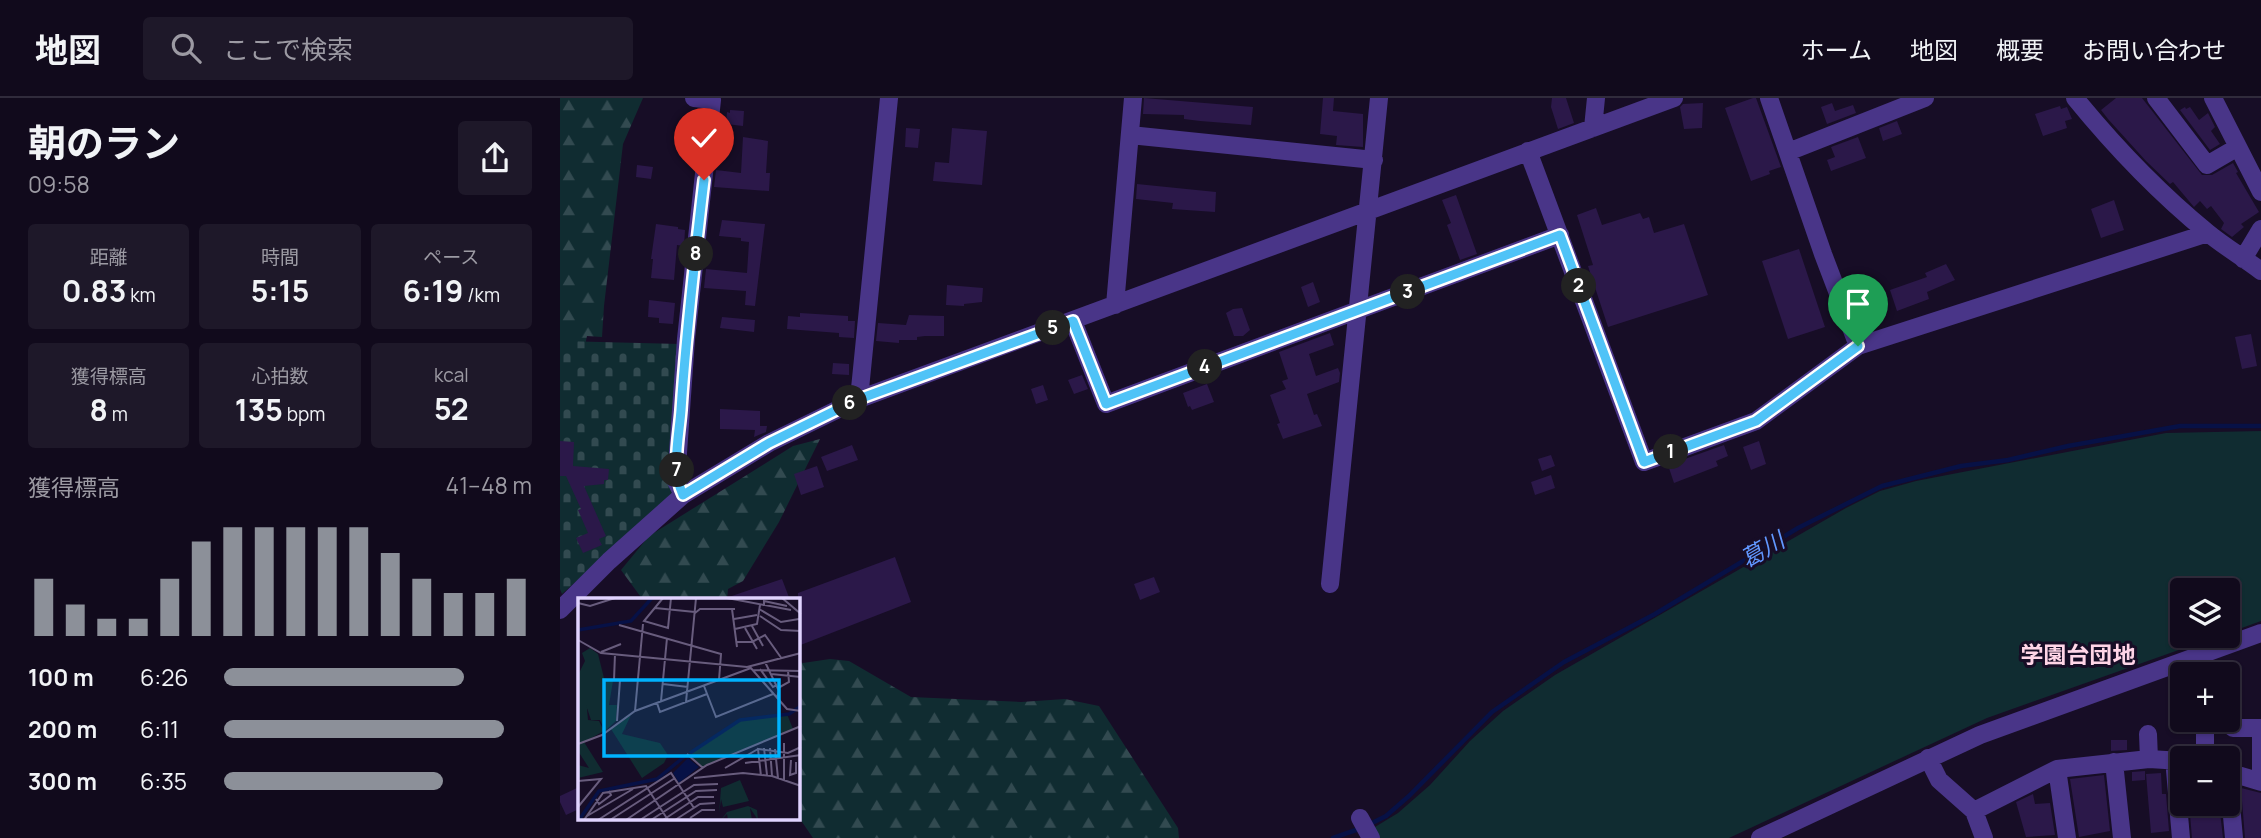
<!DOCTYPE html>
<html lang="ja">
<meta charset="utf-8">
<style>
:root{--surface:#110a1c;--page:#1e1829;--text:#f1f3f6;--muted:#9c9aa3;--line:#302b3b;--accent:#8c9099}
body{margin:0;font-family:Manrope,"Noto Sans JP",sans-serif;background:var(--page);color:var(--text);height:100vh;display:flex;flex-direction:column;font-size:26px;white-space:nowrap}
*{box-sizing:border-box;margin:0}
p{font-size:23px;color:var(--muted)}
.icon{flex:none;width:38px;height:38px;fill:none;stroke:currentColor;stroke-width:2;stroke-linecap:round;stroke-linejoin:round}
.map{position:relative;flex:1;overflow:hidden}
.sheet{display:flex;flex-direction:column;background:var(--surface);width:560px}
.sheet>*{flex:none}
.fabs{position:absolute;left:1610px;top:480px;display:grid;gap:14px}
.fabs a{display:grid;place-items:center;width:70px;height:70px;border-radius:7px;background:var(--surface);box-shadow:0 2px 5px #0004,0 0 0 2px var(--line);font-size:35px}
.pin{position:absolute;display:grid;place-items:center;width:60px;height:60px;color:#fff;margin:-72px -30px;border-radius:50% 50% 50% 0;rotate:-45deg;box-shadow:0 0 7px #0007}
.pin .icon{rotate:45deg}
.km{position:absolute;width:35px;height:35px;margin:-18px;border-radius:50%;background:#222;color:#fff;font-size:19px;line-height:35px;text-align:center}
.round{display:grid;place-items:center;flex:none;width:74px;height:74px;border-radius:7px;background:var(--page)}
.head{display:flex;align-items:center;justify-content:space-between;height:119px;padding:0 28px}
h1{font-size:38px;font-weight:700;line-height:52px}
.stats{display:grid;grid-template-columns:repeat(3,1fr);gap:10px;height:119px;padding:7px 28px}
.stats div{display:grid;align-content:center;border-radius:7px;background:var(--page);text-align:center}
.stats b{font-size:30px;font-weight:700}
.stats small{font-size:19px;font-weight:400}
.stats p{font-size:19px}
.chart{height:196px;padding:14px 28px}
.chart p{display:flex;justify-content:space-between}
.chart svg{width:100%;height:126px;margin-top:7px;stroke:var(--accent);stroke-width:6}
ul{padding:0 28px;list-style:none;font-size:23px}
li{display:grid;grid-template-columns:112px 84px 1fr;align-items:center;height:52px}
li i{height:18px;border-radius:9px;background:var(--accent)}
header{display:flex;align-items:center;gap:42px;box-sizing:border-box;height:98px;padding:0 35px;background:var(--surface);border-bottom:2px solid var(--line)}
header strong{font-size:33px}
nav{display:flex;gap:38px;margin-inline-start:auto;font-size:24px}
.search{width:490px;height:63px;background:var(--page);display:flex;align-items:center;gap:18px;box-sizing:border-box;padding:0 24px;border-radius:7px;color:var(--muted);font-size:26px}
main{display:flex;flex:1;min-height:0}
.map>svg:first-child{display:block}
</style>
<header>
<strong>地図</strong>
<div class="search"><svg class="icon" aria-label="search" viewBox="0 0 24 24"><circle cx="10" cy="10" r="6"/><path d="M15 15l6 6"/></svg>ここで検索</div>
<nav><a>ホーム</a><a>地図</a><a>概要</a><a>お問い合わせ</a></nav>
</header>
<main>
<section class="sheet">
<div class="head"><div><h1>朝のラン</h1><p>09:58</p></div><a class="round"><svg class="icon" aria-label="share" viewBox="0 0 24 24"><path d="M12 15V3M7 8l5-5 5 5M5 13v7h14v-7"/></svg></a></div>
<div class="stats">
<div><p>距離</p><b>0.83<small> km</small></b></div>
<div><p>時間</p><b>5:15</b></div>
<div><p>ペース</p><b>6:19<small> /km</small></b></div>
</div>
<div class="stats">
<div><p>獲得標高</p><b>8<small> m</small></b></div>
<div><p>心拍数</p><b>135<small> bpm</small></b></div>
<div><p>kcal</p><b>52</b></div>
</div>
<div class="chart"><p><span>獲得標高</span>41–48 m</p>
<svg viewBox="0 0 160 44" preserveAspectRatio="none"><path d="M5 44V24M15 44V33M25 44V38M35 44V38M45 44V24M55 44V11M65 44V6M75 44V6M85 44V6M95 44V6M105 44V6M115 44V15M125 44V24M135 44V29M145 44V29M155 44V24"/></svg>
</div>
<ul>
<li><b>100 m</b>6:26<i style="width:78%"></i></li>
<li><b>200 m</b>6:11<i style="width:91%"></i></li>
<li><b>300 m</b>6:35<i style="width:71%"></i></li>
</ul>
</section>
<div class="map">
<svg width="1701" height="740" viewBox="0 0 1701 740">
<defs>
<pattern id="forest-firs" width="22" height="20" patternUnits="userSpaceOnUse" patternTransform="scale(1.75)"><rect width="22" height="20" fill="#102c31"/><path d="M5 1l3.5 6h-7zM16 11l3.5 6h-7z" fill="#324a50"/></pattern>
<pattern id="cemetery-stones" width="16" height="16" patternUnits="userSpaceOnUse" patternTransform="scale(1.75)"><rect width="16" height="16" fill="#102c31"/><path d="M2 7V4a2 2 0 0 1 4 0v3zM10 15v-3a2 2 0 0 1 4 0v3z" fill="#324a50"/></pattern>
</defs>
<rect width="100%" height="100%" fill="#170d26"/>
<path fill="url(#forest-firs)" d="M0 0H83L63 46 44 208 42 239 27 238 22 261 0 259Z
M260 341 219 424 183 483 168 491 167 502H83L61 472 89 438 233 348Z
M270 561 289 563 351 599 461 604 505 601 539 608 618 730 619 740H253L238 718V563L243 565Z"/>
<path fill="url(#cemetery-stones)" d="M0 243 120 246 112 397 2 496 0 491Z"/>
<path fill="#102c31" d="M1701 333V523L1668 535V492H1622V537H1661L1427 620 1169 740H818L810 732 838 715 870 687 910 643 943 613 995 577 1286 410 1320 393 1356 383 1606 335Z"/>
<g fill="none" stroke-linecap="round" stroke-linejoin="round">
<path stroke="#071146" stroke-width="4.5" d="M810 726 826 718 849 698 932 614 1004 564 1095 516 1238 430 1322 388 1401 368 1448 362 1508 348 1620 328H1701
M773 740 799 731"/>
</g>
<path fill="#2b1849" d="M584 0 693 9 691 27 640 23 624 21V17L583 16Z
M763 0H774L773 13 803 16V49L776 47 777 38 760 36Z
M992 0H1006L1014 25 998 31 991 9Z
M1193 0H1196L1221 69 1209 73 1210 76 1191 83 1165 10Z
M1556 0H1582L1642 77H1652L1673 65 1678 74 1676 75 1699 114 1681 126 1684 129 1672 139 1661 131 1664 125 1651 108 1647 111 1640 103 1634 109 1613 84 1610 86 1586 63 1548 21 1541 12Z
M1143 5 1142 30 1124 31 1120 9 1123 6Z
M1272 5 1275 13 1293 7 1296 15 1267 26 1261 9Z
M1500 8 1501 11 1507 9 1512 21 1505 23 1507 30 1483 38 1475 16Z
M1625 9 1626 11 1630 9 1639 22 1648 15 1655 29 1651 33 1660 46 1650 52 1620 12Z
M170 12 184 13 183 28 166 26 167 14 170 15Z
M1337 23 1342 36 1323 43 1319 30Z
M346 30 360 31 358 50 345 49Z
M392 30 427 33 422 87 373 83 375 64 389 65Z
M183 39 208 43 206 75H210L209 93 154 89 156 72 181 75Z
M1298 39 1306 60 1271 73 1267 62 1275 59 1271 49Z
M77 67 93 69 91 81 76 79Z
M577 86 656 94 655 114 612 111 613 105 576 101Z
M896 97 917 156 900 162 887 127 891 125 882 102Z
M1554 102 1564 132 1541 140 1531 111Z
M1036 110 1042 127 1080 115 1083 121 1089 119 1094 135 1124 126 1148 197 1048 229 1028 168 1033 167 1017 117Z
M162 122 205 126 195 208 185 207 186 193 144 190 146 171 187 175 189 144 181 143V140L159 138Z
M96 126 118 129V131L125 132 124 148 117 147 114 182 91 180 93 161H91Z
M1239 151 1265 229 1228 241 1202 163Z
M1386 166 1395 182 1367 194 1369 201 1337 213 1330 192 1367 179 1365 175Z
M753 184 760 204 748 209 741 189Z
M387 187 423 190 422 204 404 206V208L386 207Z
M89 202 115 205 113 226 99 225V220L88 219Z
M682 210 690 232 683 238H674L666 215 673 211Z
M240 215 288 218V223H295L294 240 279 239V235L227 231 228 218 240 219Z
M349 217 384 218V238H365L357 239V242H339V245L316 243 318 225 346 227Z
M162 219 195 222 194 234 160 230Z
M770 235 774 247 749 256 756 278 778 270 780 275 779 284 747 296 754 317 757 316 762 328 723 341 717 326 720 325 710 297 726 291 722 283 728 281 719 254Z
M1691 236 1697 268 1682 271 1675 239Z
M273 265 289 266V277L272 276Z
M522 277 528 291 514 296 508 282Z
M647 286 654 304 632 312 630 308 628 309 623 295Z
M483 287 488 302 476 306 471 291Z
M160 311 200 313V328H207L206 334 194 339 195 332 160 331Z
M0 343 14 344 13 368 49 371 48 382H44V386L24 388 46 438 39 441 42 447 23 455 16 440 28 435 18 412 21 411 6 378H0Z
M1199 343 1206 366 1191 372 1183 349Z
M292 347 298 362 267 373 261 359Z
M1164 347 1168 358 1156 363 1158 368 1114 385 1108 367Z
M991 357 995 368 982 373 978 361Z
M257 368 264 389 241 397 234 376Z
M991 377 995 390 975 397 971 384Z
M335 459 351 504 238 548V495Z
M594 479 600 494 580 502 574 486Z
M222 481 230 502H167L166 500Z
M1551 642H1567V652L1551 653Z
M1585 673V682L1572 683V674Z
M1601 675 1602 696H1606L1609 733 1591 735 1586 676Z
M1544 677 1550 733 1519 739 1510 681Z
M17 690 19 696V711L6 717 0 704V698Z
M1681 690 1701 695V740H1685Z
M1473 696 1475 706 1490 705 1495 737 1466 739 1456 704Z
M1629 705H1659L1663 740H1632Z"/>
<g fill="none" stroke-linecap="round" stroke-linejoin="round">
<path stroke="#493588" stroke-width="18" d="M1209 0 1263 156 1298 248
M1515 0C1555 49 1599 95 1648 135 1665 149 1684 160 1701 173
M1596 0 1647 67 1678 49
M1653 0 1701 94
M1033 30 1036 0
M570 37 814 62
M968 53 1084 364 1196 323 1298 248 1648 135
M1228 54 1365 0
M1683 161 1701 131
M555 207 573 0
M513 223 546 306 1000 137
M299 301 329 0
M123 397 116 383 126 241 152 2 134 0
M770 486 819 0
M0 512 49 463 123 397 209 345 299 301 1114 0
M1673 630H1701
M1701 630V684
M1645 634V660
M1588 636 1589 661
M1368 660 1379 682 1414 713
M1614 661 1621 740
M1554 664 1562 740
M800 720 811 740
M1200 740 1420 637 1701 535
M1424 740 1414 713 1497 671
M1507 740 1497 671 1589 661 1622 663
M1674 740 1668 674 1701 684"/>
</g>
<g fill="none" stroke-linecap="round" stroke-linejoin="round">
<defs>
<path id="route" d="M144 82C135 158 126 235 121 312 119 339 111 372 123 397L209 345 299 301 513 223 546 306 1000 137 1084 364 1196 323 1298 248"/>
</defs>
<use href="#route" stroke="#fff" stroke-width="14"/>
<use href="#route" stroke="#4fc3f7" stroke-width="9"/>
</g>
<g text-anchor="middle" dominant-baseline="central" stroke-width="6" stroke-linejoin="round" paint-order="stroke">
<g font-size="23" font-style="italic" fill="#6197ff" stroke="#170d26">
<text transform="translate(1202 451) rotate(-30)">葛川</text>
</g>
<g font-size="23" font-weight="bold" fill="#ffd5e7" stroke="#170d26">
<text x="1518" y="556">学園台団地</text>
</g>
</g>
<g transform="translate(18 500)">
<rect width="222" height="222" fill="#170d26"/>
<path d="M12 50 20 56 26 80 35 83 31 107 9 111 10 122 21 123 26 133 6 144 25 174 0 180V167L11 170 0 153V77L7 63 4 55ZM53 117 44 136 82 145 90 157 86 165 64 180 33 131Z" fill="#102c31"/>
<path d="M8 107H39L38 123 27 133 22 122H13Z" fill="#102c31"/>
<path d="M209 116 215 131 124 169 110 157 164 122ZM162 182 171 203 145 209 143 201 141 216 143 190ZM170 208 179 212 180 222 172 210 174 222H150L149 216 143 222 149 214Z" fill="#102c31"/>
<path d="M110 160 121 169 101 185 95 175Z" fill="#071146"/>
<path fill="none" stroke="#071146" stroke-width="3.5" d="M0 32 53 23 74 0M112 155 162 122 211 116 223 108M1 222 21 193 79 181 107 158"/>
<path fill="none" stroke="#685c7d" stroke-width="2" d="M85 0 66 23 90 30 93 0M149 0 213 12M204 0 223 16M0 5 12 8 37 0M186 8V3L209 8M77 10 117 14M154 11 159 49M181 11 203 24 221 21M117 15 122 11H157M182 18 203 32 223 33M156 21 179 17M41 27 143 56 141 82M174 28 185 48M167 30 179 51M157 31 179 26 182 7M0 42 23 55 169 69 223 55M159 44H174L187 37 204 61M23 54 43 46M37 56 36 82H42L39 123M187 64 201 93 199 99M172 69 209 111 223 113M182 71 195 89 199 87M175 72 223 73M193 76 223 79M85 86 110 89M126 88 138 119 195 96M200 90 211 84 210 73M83 103 89 40M108 104 118 0M79 105 82 114 129 96M57 113 65 26M206 145V182M0 146 24 137 57 113 173 70M186 150 189 177M192 150 194 178M197 151 200 180M109 156 125 170M213 162 212 177 218 175V164M167 165 223 157M147 170 180 151M183 178 180 151 210 155 223 149M116 180 165 175 194 178 223 188M0 183 23 181 0 209M18 201 21 206 33 197 31 193M9 218 55 191M112 220 124 212H137M6 222 25 195 68 188 90 222M20 222 93 175 116 210M32 222 97 180M48 222 129 167 223 128M62 222 116 187 140 186M73 222 118 193 139 192M85 222 120 199H136M97 222 122 206 137 205"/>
<path fill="#00b3fe" fill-opacity="0.15" stroke="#00b3fe" stroke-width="3.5" d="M26 82H201V158H26Z"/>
<rect width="222" height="222" fill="none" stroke="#e1d3ff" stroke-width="3.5"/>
</g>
</svg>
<div class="fabs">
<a><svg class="icon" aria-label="layers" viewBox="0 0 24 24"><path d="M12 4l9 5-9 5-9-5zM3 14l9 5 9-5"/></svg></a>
<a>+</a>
<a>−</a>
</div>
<div class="pin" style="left:1298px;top:248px;background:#1e9e55"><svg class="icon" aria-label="arrive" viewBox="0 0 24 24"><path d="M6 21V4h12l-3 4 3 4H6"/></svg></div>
<div class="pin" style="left:144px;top:82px;background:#d93025"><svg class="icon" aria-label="check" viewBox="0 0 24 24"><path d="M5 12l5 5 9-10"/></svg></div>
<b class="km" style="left:1111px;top:354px">1</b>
<b class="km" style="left:1019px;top:188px">2</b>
<b class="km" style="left:848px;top:194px">3</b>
<b class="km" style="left:645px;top:269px">4</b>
<b class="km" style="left:493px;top:230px">5</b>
<b class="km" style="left:290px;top:305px">6</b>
<b class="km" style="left:117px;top:372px">7</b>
<b class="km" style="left:136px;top:156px">8</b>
</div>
</main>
